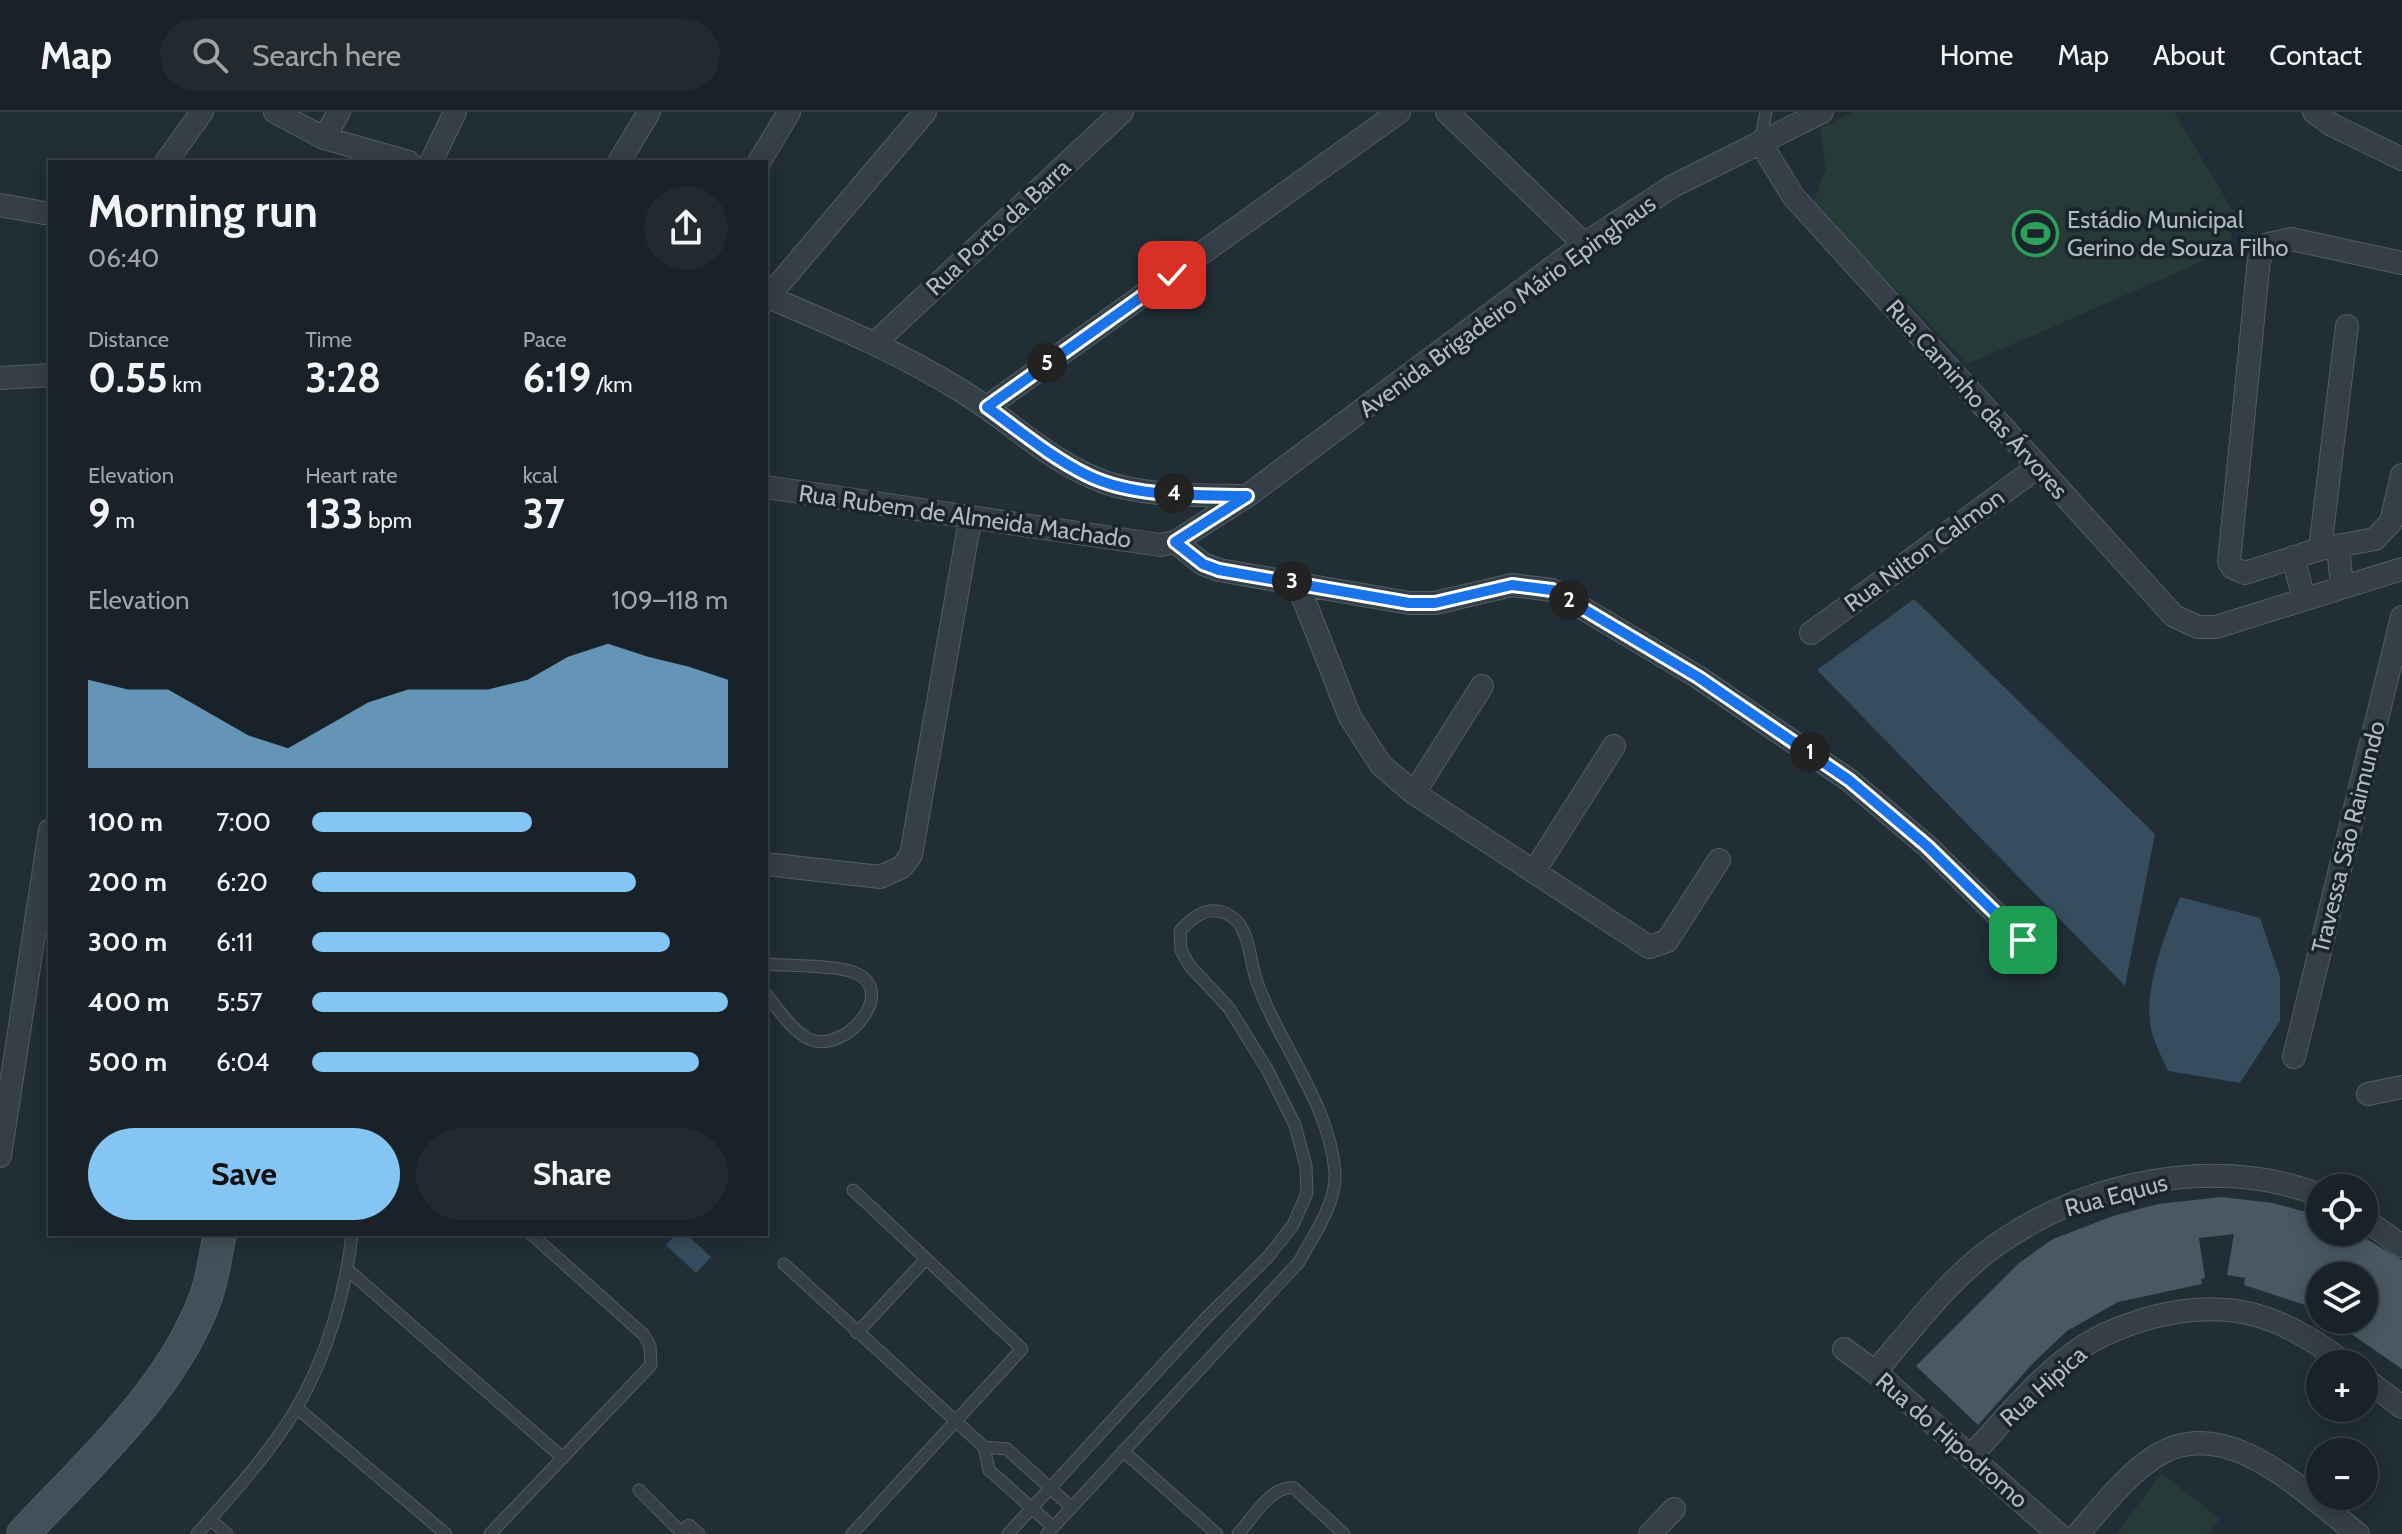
<!DOCTYPE html>
<meta charset="utf-8">
<style>
:root{--surface:#192228;--page:#222a30;--text:#f1f3f6;--muted:#9fa4a8;--line:#373f45;--accent:#84c5f3}
body{margin:0;font-family:Cabin,sans-serif;background:var(--page);color:var(--text);height:100vh;display:flex;flex-direction:column;font-size:30px;white-space:nowrap}
*{box-sizing:border-box;margin:0}
p{font-size:26px;color:var(--muted)}
.icon{flex:none;width:44px;height:44px;fill:none;stroke:currentColor;stroke-width:2;stroke-linecap:round;stroke-linejoin:round}
.map{position:relative;flex:1;overflow:hidden}
.drawer{position:absolute;left:48px;top:48px;width:720px;height:1076px;display:flex;flex-direction:column;background:var(--surface);border-radius:0px;box-shadow:0 4px 20px #0003,0 0 0 2px var(--line)}
.drawer>*{flex:none}
.buttons{position:absolute;left:2306px;top:1062px;display:grid;gap:16px}
.buttons a{display:grid;place-items:center;width:72px;height:72px;border-radius:50%;background:var(--surface);box-shadow:0 4px 20px #0003,0 0 0 2px var(--line);font-size:40px}
.pin{position:absolute;display:grid;place-items:center;width:68px;height:68px;color:#fff;margin:-34px;border-radius:16px;box-shadow:0 4px 12px #0006}
.km{position:absolute;width:40px;height:40px;margin:-20px;border-radius:50%;background:#222;color:#fff;font-size:22px;line-height:40px;text-align:center}
.round{display:grid;place-items:center;flex:none;width:84px;height:84px;border-radius:42px;background:var(--page)}
.head{display:flex;align-items:center;justify-content:space-between;height:136px;padding:0 40px}
h1{font-size:44px;font-weight:800;line-height:60px}
.figures{display:grid;grid-template-columns:repeat(3,1fr);gap:12px;height:136px;padding:8px 40px}
.figures div{display:grid;align-content:center}
.figures b{font-size:40px;font-weight:800}
.figures small{font-size:22px;font-weight:400}
.figures p{font-size:22px}
.chart{height:224px;padding:16px 40px}
.chart p{display:flex;justify-content:space-between}
.chart svg{width:100%;height:144px;margin-top:8px;fill:var(--accent);opacity:.7}
.primary-button{display:flex;gap:16px;margin-top:auto;padding:16px 40px}
.primary-button a{flex:1;height:92px;border-radius:48px;background:var(--accent);color:#111;font-size:32px;font-weight:800;line-height:92px;text-align:center}
.primary-button a+a{background:var(--page);color:var(--text)}
ul{padding:0 40px;list-style:none;font-size:26px}
li{display:grid;grid-template-columns:128px 96px 1fr;align-items:center;height:60px}
li i{height:20px;border-radius:10px;background:var(--accent)}
header{display:flex;align-items:center;gap:48px;box-sizing:border-box;height:112px;padding:0 40px;background:var(--surface);border-bottom:2px solid var(--line)}
header strong{font-size:38px}
nav{display:flex;gap:44px;margin-inline-start:auto;font-size:28px}
.search{width:560px;height:72px;background:var(--page);display:flex;align-items:center;gap:20px;box-sizing:border-box;padding:0 28px;border-radius:44px;color:var(--muted);font-size:30px}
.map>svg:first-child{display:block}
</style>
<header>
<strong>Map</strong>
<div class="search"><svg class="icon" aria-label="search" viewBox="0 0 24 24"><circle cx="10" cy="10" r="6"/><path d="M15 15l6 6"/></svg>Search here</div>
<nav><a>Home</a><a>Map</a><a>About</a><a>Contact</a></nav>
</header>
<div class="map">
<svg width="2402" height="1422" viewBox="0 0 2402 1422">
<rect width="100%" height="100%" fill="#212e36"/>
<path fill="#263b37" d="M1854 0H2174L2236 104 2228 138 1968 252 1813 92 1826 56 1820 16Z
M2161 1361 2220 1407 2207 1422H2117Z"/>
<path fill="#354d5d" d="M1914 487 2155 722 2125 874 1817 558Z
M2180 785 2260 806 2280 865V909L2240 971 2168 959C2163 948 2157 936 2153 924 2140 884 2165 822 2180 785Z
M676 1122H686L711 1145 696 1161 666 1133Z"/>
<path fill="#495962" d="M2221 1085 2273 1091 2320 1104V1120H2355L2402 1148V1257L2331 1208H2364V1164H2320V1198L2244 1173 2245 1166 2227 1163 2234 1122 2199 1126 2205 1166 2201 1167 2202 1172 2118 1190 2067 1219 2034 1250 1978 1313 1916 1254 2019 1151 2053 1127 2113 1104 2158 1092Z"/>
<g fill="none" stroke-linecap="round" stroke-linejoin="round">
<defs>
<path id="lane" d="M1760 30 1766 0
M766 852C787 854 835 853 853 860 903 878 840 950 804 924 789 914 777 896 766 882
M784 1152 984 1335 1007 1337 1071 1395
M348 1158 563 1346
M857 1221 926 1147
M297 1296 446 1422
M984 1335 989 1358 1053 1415
M1123 1339 1217 1422
M639 1378 681 1420 689 1413 699 1422
M210 1407 227 1422
M197 1422C231 1384 270 1341 296 1297 326 1246 346 1180 352 1122
M490 1422 651 1253 650 1234 644 1223 531 1122
M852 1422 1022 1237 853 1078
M1008 1422 1206 1206 1268 1145 1293 1113 1307 1081 1306 1054 1295 1013 1267 957 1229 896 1189 853 1181 838 1180 819C1194 803 1212 791 1232 805 1249 815 1250 849 1256 867 1278 932 1329 989 1335 1060 1337 1091 1313 1124 1299 1150L1047 1422
M1238 1422C1252 1407 1271 1373 1294 1376L1344 1422"/>
<path id="street" d="M275 0 324 26 409 50
M1447 0 1584 132
M2314 0 2332 13 2402 47
M324 26 339 0
M1760 30 1793 84 2174 504 2198 515H2216L2402 457
M166 50 202 0
M431 50 455 0
M619 50 649 0
M759 50 789 0
M0 93 50 102
M2402 151 2291 127 2269 132 2259 147 2229 450 2233 456 2245 461 2320 437 2375 427 2391 410 2402 363
M766 184C834 213 901 241 963 280 1011 309 1053 353 1107 371 1151 385 1201 383 1247 384
M768 185 925 0
M875 231 1122 0
M0 266 50 263
M987 295 1399 0
M766 375 1160 433 1175 430 1247 384 1584 132 1673 74 1822 0
M1175 430 1203 452 1219 458 1409 491H1435L1512 473 1552 478 1698 565 1849 668 1927 734 2023 828
M2338 434 2342 474
M2320 437 2347 214
M2293 445 2304 487
M1297 470 1350 605 1381 653 1414 681 1649 835 1667 829 1719 748
M1811 521 2038 355
M1414 681 1482 574
M766 752 880 765 902 755 911 743 970 408
M1535 758 1614 634
M2294 945 2402 505
M2368 982 2402 975
M0 1044 50 718
M2364 1107 2402 1134
M1844 1237 1875 1260 2058 1422
M1875 1260C1914 1215 1952 1162 2002 1129 2091 1068 2219 1044 2320 1083
M2364 1266 2402 1295
M1972 1343C2003 1309 2034 1271 2071 1243 2095 1224 2124 1213 2153 1205 2232 1185 2283 1204 2346 1252
M1650 1422 1674 1397
M2078 1422C2101 1396 2126 1363 2156 1344 2227 1299 2305 1382 2358 1422"/>
<path id="secondary" d="M23 1422C88 1352 171 1279 205 1187 213 1167 215 1143 220 1122"/>
</defs>
<use href="#lane" stroke="#525d64" stroke-width="13"/>
<use href="#street" stroke="#525d64" stroke-width="24"/>
<use href="#secondary" stroke="#525d64" stroke-width="34"/>
<use href="#lane" stroke="#343f47" stroke-width="11"/>
<use href="#street" stroke="#343f47" stroke-width="22"/>
<use href="#secondary" stroke="#425059" stroke-width="32"/>
</g>
<g fill="none" stroke-linecap="round" stroke-linejoin="round">
<defs>
<path id="route" d="M1172 163 987 295C1020 319 1052 346 1089 364 1136 386 1196 383 1247 384L1175 430 1203 452 1219 458 1409 491H1435L1512 473 1552 478 1698 565 1849 668 1927 734 2023 828"/>
</defs>
<use href="#route" stroke="#fff" stroke-width="16"/>
<use href="#route" stroke="#1a73e8" stroke-width="10"/>
</g>
<defs>
<symbol id="stadium-ring" viewBox="-11 -11 22 22"><circle r="9.5" fill="#1a242b" stroke="#2e9e5b" stroke-width="1.5"/><path d="M0-5a6.5 5 0 1 0 0 10a6.5 5 0 1 0 0-10ZM-3.5-1.8h7v3.6h-7Z" fill="#2e9e5b"/></symbol>
</defs>
<g fill-rule="evenodd">
<use href="#stadium-ring" x="2010" y="96" width="51" height="51"/>
</g>
<g text-anchor="middle" dominant-baseline="central" stroke-width="7" stroke-linejoin="round" paint-order="stroke">
<g font-size="24" fill="#aebbc3" stroke="#1a242b" text-anchor="start">
<text x="2067" y="107">Estádio Municipal<tspan x="2067" dy="28">Gerino de Souza Filho</tspan></text>
</g>
<g font-size="24" fill="#aebbc3" stroke="#1a242b">
<text transform="translate(998 115) rotate(-43)">Rua Porto da Barra</text>
<text transform="translate(1507 194) rotate(-36)">Avenida Brigadeiro Mário Epinghaus</text>
<text transform="translate(1977 287) rotate(48)">Rua Caminho das Árvores</text>
<text transform="translate(965 404) rotate(8)">Rua Rubem de Almeida Machado</text>
<text transform="translate(1924 438) rotate(-36)">Rua Nilton Calmon</text>
<text transform="translate(2348 725) rotate(-76)">Travessa São Raimundo</text>
<text transform="translate(2116 1083) rotate(-15)">Rua Equus</text>
<text transform="translate(2043 1274) rotate(-42)">Rua Hipica</text>
<text transform="translate(1952 1328) rotate(41)">Rua do Hipodromo</text>
</g>
</g>
</svg>
<div class="buttons">
<a><svg class="icon" aria-label="locate" viewBox="0 0 24 24"><circle cx="12" cy="12" r="6"/><path d="M12 2v4M12 18v4M2 12h4M18 12h4"/></svg></a>
<a><svg class="icon" aria-label="layers" viewBox="0 0 24 24"><path d="M12 4l9 5-9 5-9-5zM3 14l9 5 9-5"/></svg></a>
<a>+</a>
<a>−</a>
</div>
<div class="pin" style="left:2023px;top:828px;background:#1e9e55"><svg class="icon" aria-label="arrive" viewBox="0 0 24 24"><path d="M6 21V4h12l-3 4 3 4H6"/></svg></div>
<div class="pin" style="left:1172px;top:163px;background:#d93025"><svg class="icon" aria-label="check" viewBox="0 0 24 24"><path d="M5 12l5 5 9-10"/></svg></div>
<b class="km" style="left:1810px;top:640px">1</b>
<b class="km" style="left:1569px;top:488px">2</b>
<b class="km" style="left:1292px;top:469px">3</b>
<b class="km" style="left:1174px;top:381px">4</b>
<b class="km" style="left:1047px;top:251px">5</b>
<section class="drawer">
<div class="head"><div><h1>Morning run</h1><p>06:40</p></div><a class="round"><svg class="icon" aria-label="share" viewBox="0 0 24 24"><path d="M12 15V3M7 8l5-5 5 5M5 13v7h14v-7"/></svg></a></div>
<div class="figures">
<div><p>Distance</p><b>0.55<small> km</small></b></div>
<div><p>Time</p><b>3:28</b></div>
<div><p>Pace</p><b>6:19<small> /km</small></b></div>
</div>
<div class="figures">
<div><p>Elevation</p><b>9<small> m</small></b></div>
<div><p>Heart rate</p><b>133<small> bpm</small></b></div>
<div><p>kcal</p><b>37</b></div>
</div>
<div class="chart"><p><span>Elevation</span>109–118 m</p>
<svg viewBox="0 0 160 44" preserveAspectRatio="none"><path d="M0 44V17L10 20L20 20L30 27L40 34L50 38L60 31L70 24L80 20L90 20L100 20L110 17L120 10L130 6L140 10L150 13L160 17V44z"/></svg>
</div>
<ul>
<li><b>100 m</b>7:00<i style="width:53%"></i></li>
<li><b>200 m</b>6:20<i style="width:78%"></i></li>
<li><b>300 m</b>6:11<i style="width:86%"></i></li>
<li><b>400 m</b>5:57<i style="width:100%"></i></li>
<li><b>500 m</b>6:04<i style="width:93%"></i></li>
</ul>
<div class="primary-button"><a>Save</a><a>Share</a></div>
</section>
</div>
